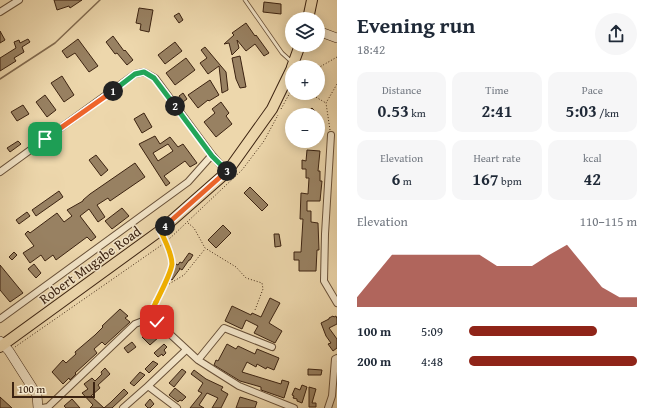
<!DOCTYPE html>
<meta charset="utf-8">
<style>
:root{--surface:#fff;--page:#f6f6f7;--text:#1f2937;--muted:#747a83;--accent:#8f2418}
body{margin:0;font-family:"Gentium Book Plus",serif;background:var(--page);color:var(--text);height:100vh;display:flex;flex-direction:column;font-size:15px;white-space:nowrap}
*{box-sizing:border-box;margin:0}
p{font-size:13px;color:var(--muted)}
.icon{flex:none;width:22px;height:22px;fill:none;stroke:currentColor;stroke-width:2;stroke-linecap:round;stroke-linejoin:round}
.map{position:relative;flex:1;overflow:hidden}
.sheet{display:flex;flex-direction:column;background:var(--surface);width:320px}
.sheet>*{flex:none}
.buttons{position:absolute;left:285px;top:12px;display:grid;gap:8px}
.buttons a{display:grid;place-items:center;width:40px;height:40px;border-radius:50%;background:var(--surface);box-shadow:0 2px 10px #0003;font-size:20px}
.scale{position:absolute;left:12px;bottom:10px;width:83px;box-sizing:border-box;padding-left:4px;border:2px solid #3c2311;border-top:0;font-size:11px;line-height:14px;white-space:nowrap;color:#3c2311;-webkit-text-stroke:3px #f3e5c9;paint-order:stroke}
.pin{position:absolute;display:grid;place-items:center;width:34px;height:34px;color:#fff;margin:-17px;border-radius:8px;box-shadow:0 2px 6px #0006}
.km{position:absolute;width:20px;height:20px;margin:-10px;border-radius:50%;background:#222;color:#fff;font-size:11px;line-height:20px;text-align:center}
.round{display:grid;place-items:center;flex:none;width:42px;height:42px;border-radius:21px;background:var(--page)}
.overview{display:flex;align-items:center;justify-content:space-between;height:68px;padding:0 20px}
h1{font-size:22px;font-weight:600;line-height:30px}
.figures{display:grid;grid-template-columns:repeat(3,1fr);gap:6px;height:68px;padding:4px 20px}
.figures div{display:grid;align-content:center;border-radius:10px;background:var(--page);text-align:center}
.figures b{font-size:17px;font-weight:600}
.figures small{font-size:11px;font-weight:400}
.figures p{font-size:11px}
.chart{height:112px;padding:8px 20px}
.chart p{display:flex;justify-content:space-between}
.chart svg{width:100%;height:72px;margin-top:4px;fill:var(--accent);opacity:.7}
ul{padding:0 20px;list-style:none;font-size:13px}
li{display:grid;grid-template-columns:64px 48px 1fr;align-items:center;height:30px}
li i{height:10px;border-radius:5px;background:var(--accent)}
main{display:flex;flex:1;min-height:0}
.map>svg:first-child{display:block}
</style>
<main>
<div class="map">
<svg width="337" height="408" viewBox="0 0 337 408">
<rect width="100%" height="100%" fill="#edd7ac"/>
<filter id="stains"><feTurbulence type="fractalNoise" baseFrequency=".005" numOctaves="4"/><feColorMatrix values="0 0 0 0 .2 0 0 0 0 .09 0 0 0 0 .02 0 0 0 .5 -.17"/></filter>
<radialGradient id="worn" r=".72"><stop offset=".6" stop-color="#630" stop-opacity="0"/><stop offset="1" stop-color="#630" stop-opacity=".3"/></radialGradient>
<g fill="none" stroke-linecap="round" stroke-linejoin="round">
<path stroke="#826a4e" stroke-width="1.5" d="M0 79 55 43 100 0"/>
</g>
<path fill="#988162" stroke="#3c2311" fill-rule="evenodd" d="M54 0H82L70 8 69 6 57 10Z
M264 2 281 4V14L263 12Z
M139 8 153 10 149 32 140 30 141 24 136 23Z
M179 13 183 20 179 23 174 16Z
M246 23 255 36 256 35 269 53 264 56 255 44 246 51 237 40 239 48 232 55 229 43 224 44 234 35 232 33Z
M0 31 5 40 0 43Z
M113 36 124 51 125 50 133 60 127 65 117 53 115 54 106 42Z
M28 39 30 42 22 47 24 52 14 58 16 61 0 71V58L16 48 14 42 19 40 20 43Z
M78 39 98 66 89 72 75 53 67 58 62 51Z
M175 42 182 51 165 64 158 55Z
M205 47 226 72 228 90 222 93 219 66 208 74 200 63 207 58 201 50Z
M240 56 246 87 240 88 236 79 232 58Z
M186 58 195 70 175 85 166 73Z
M62 76 74 95 64 102 51 83Z
M210 80 219 95 209 101 208 100 198 108 188 95Z
M183 93 187 99 183 102 179 96Z
M45 95 56 110 47 117 36 102Z
M221 102 229 113 226 116 232 124 216 137 204 122 215 113 212 109Z
M23 105 29 114 17 121 11 112Z
M312 108 316 112 313 115H304Z
M144 113 152 127 142 133 134 119Z
M155 136 160 144 170 137 178 147 183 144 197 163 190 167 185 161 164 176 170 183 166 186 139 144ZM168 144 173 151 158 161 153 153Z
M18 141 21 144 10 152 7 148Z
M307 150 320 151 318 171H320V181H322L320 201H307V211H311V222L318 223 319 250H317L316 271H299V260H294V252H301L303 219H300L301 193 308 194 309 178H306V169H302V160L306 161Z
M96 155 108 170 101 176 89 160Z
M135 163 145 177 110 201 108 198 97 205 105 217 98 222 89 209 80 216 96 237 91 241 87 237 56 260 53 255 45 261 41 255 30 263 23 253 34 246 25 234 28 231 30 233 57 213 64 222 72 216 67 210 83 201V200L90 194Z
M250 187 268 205 262 211 244 193Z
M59 191 63 197 36 216 32 210Z
M122 208 129 216 112 229 105 221Z
M27 212 30 216 19 224 16 220Z
M223 225 231 233 216 248 208 240Z
M274 234H279L281 246 275 247Z
M14 252 17 255 12 260 9 257Z
M189 253 193 255 190 260H189L182 270 179 268 180 269 172 280 167 277 170 271 172 272 176 264 178 265 180 262 182 263Z
M34 264 41 273 36 278 28 269Z
M0 265 23 293 10 302 0 290Z
M270 298 280 303 269 323 282 331 275 343 254 333 258 326 246 320 242 329 225 321 232 306 251 315 252 313 261 317Z
M120 309 128 316 125 318 130 322 105 345 102 342 94 349 97 353 75 373 76 374 70 380 69 378 63 384 52 372 63 360 66 363 76 354 75 352 95 335 103 327 102 326Z
M333 316 334 317 336 316 337 319V324L329 328 337 339V348L333 351 328 344 331 343 326 336 321 323 329 319V318Z
M152 329 159 337 150 345 142 337Z
M132 342 136 347 128 353 124 348Z
M164 344 167 347 164 350 166 353 163 356 162 354 158 357 154 353Z
M227 344 236 349 238 346 255 354 257 349 279 358 274 370 267 367 266 369 257 364 256 367 247 362 242 372 281 384 282 380 289 382 284 398 261 390V387L240 381 214 365 216 360 218 361Z
M153 361 158 364 149 373 145 369Z
M105 368 110 374 98 385 100 388 91 396 104 408 111 402 124 389 128 393 112 408H90L93 405 82 393 88 389 84 384 92 378 95 381 102 374 101 372Z
M182 369 186 372 174 387 169 383Z
M308 369 322 370 321 375H308Z
M194 370 206 379 223 387 221 390 228 394 221 408H212L218 398 207 393 199 405 204 408H190L202 393 198 391 203 383 191 374Z
M140 372 145 375 134 386 130 383Z
M302 385 307 387 302 403 297 401V399L293 398 294 396 292 395 295 388 300 390Z
M309 387 316 389 312 403H316V407H309Z
M175 388 186 397 182 401 180 400 178 402 169 395Z
M0 397 12 408H0Z
M240 397 257 402 255 408H236Z
M72 399 80 408H66L64 406Z
M150 399 154 404 150 408H148L145 405Z"/>
<g fill="none" stroke-linecap="round" stroke-linejoin="round">
<defs>
<path id="lane" d="M245 0 282 53 292 62"/>
<path id="street" d="M0 12 19 0
M331 135 325 234 324 281 337 303
M0 172 135 74 144 72 155 78 212 155 227 172
M0 319 188 182 212 155
M198 360 224 328 272 347
M148 386 177 408
M42 408 48 407 135 324 148 319 157 322 198 360 239 386 294 408
M123 408 148 386 186 350
M328 408 332 396 335 359 337 358"/>
<path id="secondary" d="M318 31 337 38
M0 341 9 351 37 395 38 408"/>
<path id="primary" d="M308 19 312 0
M292 67 300 45
M0 347 161 230 227 172 272 109 292 68"/>
</defs>
<use href="#lane" stroke="#685038" stroke-width="4.5"/>
<use href="#street" stroke="#685038" stroke-width="8"/>
<use href="#secondary" stroke="#3c2311" stroke-width="10"/>
<use href="#primary" stroke="#3c2311" stroke-width="12"/>
<path stroke="#3c2311" stroke-width="1" stroke-dasharray="1 2" stroke-linecap="butt" d="M318 68 337 57
M312 93 314 96 326 103
M281 109 292 89
M330 130 326 103 337 84
M188 223 194 228 205 248 236 267 246 278 262 283 263 289 255 310
M164 287 184 275 205 249
M151 313 163 287 172 263 164 238
M15 347 166 242 242 170 264 141 278 115"/>
<use href="#lane" stroke="#f3e5c9" stroke-width="3"/>
<use href="#street" stroke="#f3e5c9" stroke-width="6"/>
<use href="#secondary" stroke="#f3e5c9" stroke-width="9"/>
<use href="#primary" stroke="#edd7ac" stroke-width="10"/>
</g>
<g fill="none" stroke-linecap="round" stroke-linejoin="round">
<defs>
<path id="split-1" d="M45 139 113 91"/>
<path id="split-2" d="M113 91 135 74 144 72 154 78 175 106"/>
<path id="split-3" d="M175 106 212 156 227 171"/>
<path id="split-4" d="M165 226 227 171"/>
<path id="split-5" d="M156 302C160 294 171 273 172 264 172 256 164 238 160 230L165 226"/>
<path id="split-6" d="M156 302 148 319 157 322"/>
</defs>
<use href="#split-1" stroke="#fff" stroke-width="8"/>
<use href="#split-2" stroke="#fff" stroke-width="8"/>
<use href="#split-3" stroke="#fff" stroke-width="8"/>
<use href="#split-4" stroke="#fff" stroke-width="8"/>
<use href="#split-5" stroke="#fff" stroke-width="8"/>
<use href="#split-6" stroke="#fff" stroke-width="8"/>
<use href="#split-1" stroke="#f0652b" stroke-width="5"/>
<use href="#split-2" stroke="#22a559" stroke-width="5"/>
<use href="#split-3" stroke="#22a559" stroke-width="5"/>
<use href="#split-4" stroke="#f0652b" stroke-width="5"/>
<use href="#split-5" stroke="#f5b400" stroke-width="5"/>
<use href="#split-6" stroke="#f5b400" stroke-width="5"/>
</g>
<g text-anchor="middle" dominant-baseline="central" stroke-width="3" stroke-linejoin="round" paint-order="stroke">
<g font-size="14" fill="#3c2311" stroke="#f3e5c9">
<text transform="translate(90 265) rotate(-36)">Robert Mugabe Road</text>
</g>
</g>
<rect width="100%" height="100%" filter="url(#stains)"/>
<rect width="100%" height="100%" fill="url(#worn)"/>
</svg>
<div class="buttons">
<a><svg class="icon" aria-label="layers" viewBox="0 0 24 24"><path d="M12 4l9 5-9 5-9-5zM3 14l9 5 9-5"/></svg></a>
<a>+</a>
<a>−</a>
</div>
<div class="scale">100 m</div>
<div class="pin" style="left:45px;top:139px;background:#1e9e55"><svg class="icon" aria-label="arrive" viewBox="0 0 24 24"><path d="M6 21V4h12l-3 4 3 4H6"/></svg></div>
<div class="pin" style="left:157px;top:322px;background:#d93025"><svg class="icon" aria-label="check" viewBox="0 0 24 24"><path d="M5 12l5 5 9-10"/></svg></div>
<b class="km" style="left:113px;top:91px">1</b>
<b class="km" style="left:175px;top:106px">2</b>
<b class="km" style="left:227px;top:171px">3</b>
<b class="km" style="left:165px;top:226px">4</b>
</div>
<section class="sheet">
<div class="overview"><div><h1>Evening run</h1><p>18:42</p></div><a class="round"><svg class="icon" aria-label="share" viewBox="0 0 24 24"><path d="M12 15V3M7 8l5-5 5 5M5 13v7h14v-7"/></svg></a></div>
<div class="figures">
<div><p>Distance</p><b>0.53<small> km</small></b></div>
<div><p>Time</p><b>2:41</b></div>
<div><p>Pace</p><b>5:03<small> /km</small></b></div>
</div>
<div class="figures">
<div><p>Elevation</p><b>6<small> m</small></b></div>
<div><p>Heart rate</p><b>167<small> bpm</small></b></div>
<div><p>kcal</p><b>42</b></div>
</div>
<div class="chart"><p><span>Elevation</span>110–115 m</p>
<svg viewBox="0 0 160 44" preserveAspectRatio="none"><path d="M0 44V38L10 25L20 12L30 12L40 12L50 12L60 12L70 12L80 19L90 19L100 19L110 12L120 6L130 19L140 32L150 38L160 38V44z"/></svg>
</div>
<ul>
<li><b>100 m</b>5:09<i style="width:76%"></i></li>
<li><b>200 m</b>4:48<i style="width:100%"></i></li>
</ul>
</section>
</main>
